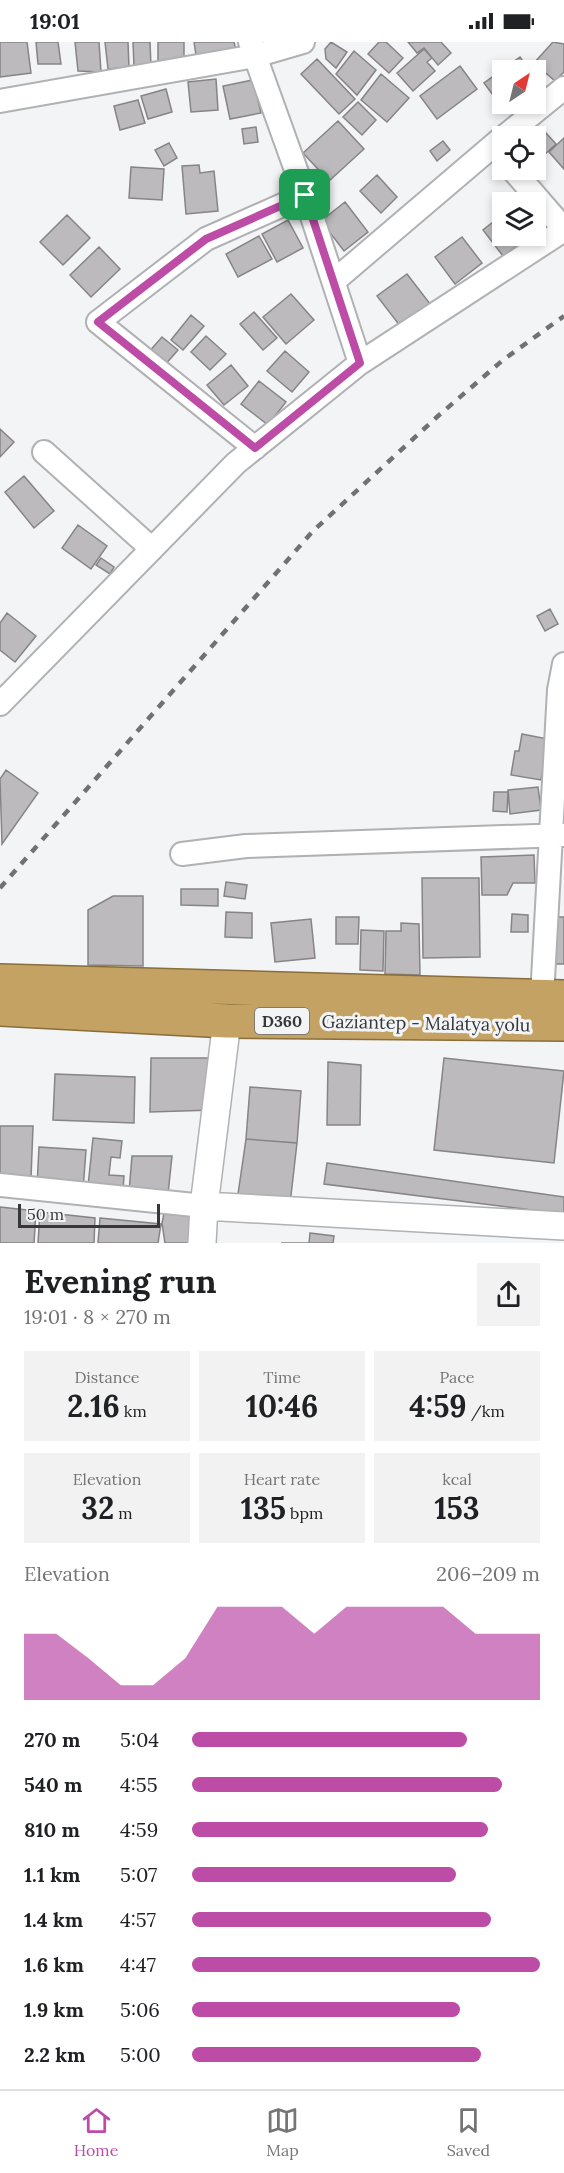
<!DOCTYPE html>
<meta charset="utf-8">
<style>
:root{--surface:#fff;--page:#f2f2f2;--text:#202124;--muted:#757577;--line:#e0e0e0;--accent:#bd4ca7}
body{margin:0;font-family:Lora,serif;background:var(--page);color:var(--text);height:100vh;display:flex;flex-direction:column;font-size:22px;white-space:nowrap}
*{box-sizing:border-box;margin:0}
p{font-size:20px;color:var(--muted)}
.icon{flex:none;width:33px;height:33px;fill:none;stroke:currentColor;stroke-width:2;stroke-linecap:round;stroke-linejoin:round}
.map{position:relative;height:1201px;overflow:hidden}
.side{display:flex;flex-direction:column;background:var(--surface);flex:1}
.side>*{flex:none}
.needle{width:39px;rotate:35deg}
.fabs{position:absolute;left:492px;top:18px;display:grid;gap:12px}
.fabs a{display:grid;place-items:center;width:54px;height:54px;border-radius:0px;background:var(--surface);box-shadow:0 3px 9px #0003;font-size:30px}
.scale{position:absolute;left:18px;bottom:15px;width:142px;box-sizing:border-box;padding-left:6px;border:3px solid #363738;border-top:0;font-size:16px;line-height:21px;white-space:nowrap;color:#363738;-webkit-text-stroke:4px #f2f4f6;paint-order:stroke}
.pin{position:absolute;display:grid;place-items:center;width:51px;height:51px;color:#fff;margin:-26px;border-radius:12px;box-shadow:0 3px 9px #0006}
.round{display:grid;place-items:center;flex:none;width:63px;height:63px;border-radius:0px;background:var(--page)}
.summary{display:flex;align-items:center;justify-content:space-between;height:102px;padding:0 24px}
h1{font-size:33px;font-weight:700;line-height:45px}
.stats{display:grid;grid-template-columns:repeat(3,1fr);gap:9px;height:102px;padding:6px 24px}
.stats div{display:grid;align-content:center;border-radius:0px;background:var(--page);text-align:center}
.stats b{font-size:30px;font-weight:700}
.stats small{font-size:16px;font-weight:400}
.stats p{font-size:16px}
.chart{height:168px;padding:12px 24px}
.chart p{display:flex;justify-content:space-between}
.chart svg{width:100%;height:108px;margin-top:6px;fill:var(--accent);opacity:.7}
ul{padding:0 24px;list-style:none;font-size:20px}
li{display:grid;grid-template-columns:96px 72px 1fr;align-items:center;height:45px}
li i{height:15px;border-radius:8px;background:var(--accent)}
.status{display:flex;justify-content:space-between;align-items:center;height:42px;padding:0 30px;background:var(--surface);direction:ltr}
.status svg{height:16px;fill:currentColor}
.menu{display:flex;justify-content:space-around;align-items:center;height:84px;border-top:2px solid var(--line);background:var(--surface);font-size:16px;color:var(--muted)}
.menu a{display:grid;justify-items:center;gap:3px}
.menu .on{color:var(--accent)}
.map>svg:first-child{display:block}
</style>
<div class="status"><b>19:01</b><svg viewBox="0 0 49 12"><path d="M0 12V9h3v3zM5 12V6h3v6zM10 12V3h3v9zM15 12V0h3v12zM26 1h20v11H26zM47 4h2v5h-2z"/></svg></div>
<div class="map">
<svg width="564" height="1201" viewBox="0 0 564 1201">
<rect width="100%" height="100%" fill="#f2f4f6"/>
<path fill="#bcbabc" stroke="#868486" stroke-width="1.5" d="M0 0H27L31 31 0 35Z
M36 0H58L61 22H38Z
M75 0H99L101 30 78 29Z
M105 0H128L129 25 108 27Z
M133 0H150L151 24 134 25Z
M158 0H184V18L158 19Z
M194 0H234L236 8 196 13Z
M331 0 347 10 336 26 326 17 325 7Z
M379 0H386L403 16 389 31 368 12Z
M408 0H441L451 11 438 23 424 6 417 11Z
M553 0 564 2V30L555 39 534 21Z
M424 7 432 16 427 20 435 29 413 49 397 31Z
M354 9 376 28 357 53 336 32Z
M520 15 529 28H502V62H513L504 68 484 41Z
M317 17 355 57 339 72 301 32Z
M460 24 477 47 437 77 420 54Z
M381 32 409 56 387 80 361 58Z
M216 37 218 68 191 70 188 40Z
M253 38 261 71 230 77 223 44Z
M166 47 172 70 148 77 141 54Z
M138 58 145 81 120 88 114 64Z
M358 60 376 78 362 93 343 75Z
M338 79 364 107 329 139 303 111Z
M256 85 258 100 244 102 242 87Z
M546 91 556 102 543 114 536 106V101Z
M564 96V127L549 110Z
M443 99 450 108 437 119 430 109Z
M169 101 177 116 164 124 155 108Z
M199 123 200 131 214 129 218 169 186 172 182 124Z
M131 125 164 127 162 158 129 156Z
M377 133 397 155 381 171 360 149Z
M345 160 368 190 344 209 321 179Z
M67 173 90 196 63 223 40 200Z
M502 173V194H530L503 214 483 188Z
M288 178 303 206 277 220 262 192Z
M259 194 272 217 238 235 226 212Z
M462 195 482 221 455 242 435 215Z
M99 205 120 227 91 255 70 233Z
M407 232 434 267 404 289 377 254Z
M291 252 314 278 286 302 263 275Z
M254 270 277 296 263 308 240 282Z
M191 273 204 284 183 308 171 298Z
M206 294 226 312 210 328 191 310Z
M162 295 178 308 164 324 148 311Z
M285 309 309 330 292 350 267 329Z
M231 323 248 344 224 363 207 343Z
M259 339 286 360 268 383 241 362Z
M0 387 14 400 0 415Z
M24 434 54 469 34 486 5 450Z
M78 483 107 504 91 527 62 506Z
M101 516 114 525 110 532 96 523Z
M550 567 558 582 545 589 537 574Z
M7 571 36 594 15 620 0 608V581Z
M522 692 548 697 541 738 511 733 515 709H519Z
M6 728 38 751 2 802 0 737Z
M538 745 541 768 510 772 508 748Z
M494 750H508L507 770 493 769Z
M534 813 535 841H513L507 853H482L481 815Z
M422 836H479L480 915 423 916Z
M226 840 247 843 245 857 224 854Z
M181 847H218V864L181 863Z
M113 854H143V924L88 923V868Z
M226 870 252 871V896L225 895Z
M512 872 528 873V890H511Z
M336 875H359L358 902H336Z
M556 875H564V922H556Z
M311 877 315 916 275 920 271 881Z
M401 881 419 882 420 933 385 932 386 889H401Z
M361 888 384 889 383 929 360 928Z
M151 1016H210L213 1068 150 1070Z
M444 1016 564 1029 554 1121 434 1108Z
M328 1020 361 1023 360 1083H327Z
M55 1032 135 1035 134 1081 53 1078Z
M250 1045 301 1049 297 1101 246 1097Z
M0 1084H33L31 1136 0 1131Z
M93 1096 122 1099 120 1116 111 1115 109 1133 124 1134 123 1148 88 1144Z
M246 1097 297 1101 290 1162 237 1159Z
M39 1105 86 1108 83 1148 37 1145Z
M132 1114H172L168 1152 129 1150Z
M327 1121 564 1155V1172L324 1142Z
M0 1165 36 1169 34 1201H0Z
M165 1167 198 1172 196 1201H165L162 1181Z
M40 1170 95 1176 94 1201H38Z
M100 1176 161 1182 158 1201H98Z
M310 1191 334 1194 333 1201H281H309Z"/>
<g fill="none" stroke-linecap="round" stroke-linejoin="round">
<defs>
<path id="minor" d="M0 59 255 14 303 0
M505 94 564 46
M513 128 564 187
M334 239 502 96
M360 321 564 188
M255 406 98 280 206 197 305 153
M44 410 152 507
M0 662 236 421 360 321 305 153 250 0
M182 812 246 804 564 793
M542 955 559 648 564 622
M0 1143 204 1164"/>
<path id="tertiary" d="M204 1164 564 1184
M202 1201 204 1164 227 979"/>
<path id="trunk" d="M0 939 564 955
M0 967 227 979 564 982"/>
</defs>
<use href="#minor" stroke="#afb1b3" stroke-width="26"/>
<use href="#tertiary" stroke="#afb1b3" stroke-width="30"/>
<use href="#trunk" stroke="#896d3b" stroke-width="36"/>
<use href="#minor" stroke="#fff" stroke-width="22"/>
<use href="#tertiary" stroke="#fff" stroke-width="27"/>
<use href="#trunk" stroke="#c4a264" stroke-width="33"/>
<path stroke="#707173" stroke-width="4.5" stroke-dasharray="8 8" stroke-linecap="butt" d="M0 846 313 489 438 374 503 318 564 274"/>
</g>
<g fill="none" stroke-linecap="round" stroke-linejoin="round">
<defs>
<path id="route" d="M305 153 360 321 255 406 98 280 206 197Z"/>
</defs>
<use href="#route" stroke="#fff" stroke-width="12"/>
<use href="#route" stroke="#bd4ca7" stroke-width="8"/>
</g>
<g text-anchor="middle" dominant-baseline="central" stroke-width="6" stroke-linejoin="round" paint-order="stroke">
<rect fill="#f2f4f6" stroke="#6e7071" stroke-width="1.5" x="255" y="966" width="54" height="26" rx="4.5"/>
<g font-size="16" font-weight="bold" fill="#363738">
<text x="282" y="979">D360</text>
</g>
<g font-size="18" fill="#363738" stroke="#f2f4f6">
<text transform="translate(426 981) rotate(1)">Gaziantep - Malatya yolu</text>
</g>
</g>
</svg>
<div class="fabs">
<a><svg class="needle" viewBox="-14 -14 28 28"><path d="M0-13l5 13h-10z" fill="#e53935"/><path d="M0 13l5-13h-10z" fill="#757577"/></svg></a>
<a><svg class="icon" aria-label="locate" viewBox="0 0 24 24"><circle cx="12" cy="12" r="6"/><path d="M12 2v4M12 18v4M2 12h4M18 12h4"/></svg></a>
<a><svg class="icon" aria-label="layers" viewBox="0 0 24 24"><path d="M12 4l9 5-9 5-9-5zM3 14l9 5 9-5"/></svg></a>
</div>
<div class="scale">50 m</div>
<div class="pin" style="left:305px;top:153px;background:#1e9e55"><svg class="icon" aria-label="arrive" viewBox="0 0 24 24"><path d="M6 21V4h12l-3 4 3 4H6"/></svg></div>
</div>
<section class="side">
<div class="summary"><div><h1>Evening run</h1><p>19:01 · 8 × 270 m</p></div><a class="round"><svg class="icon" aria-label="share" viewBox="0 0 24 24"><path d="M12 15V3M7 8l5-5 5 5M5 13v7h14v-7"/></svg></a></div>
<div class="stats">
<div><p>Distance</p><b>2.16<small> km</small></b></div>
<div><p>Time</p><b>10:46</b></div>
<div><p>Pace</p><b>4:59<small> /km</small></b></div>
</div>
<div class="stats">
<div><p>Elevation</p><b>32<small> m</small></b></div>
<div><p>Heart rate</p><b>135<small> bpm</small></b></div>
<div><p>kcal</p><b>153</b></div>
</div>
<div class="chart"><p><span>Elevation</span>206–209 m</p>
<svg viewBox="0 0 160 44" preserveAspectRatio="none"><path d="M0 44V17L10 17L20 27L30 38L40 38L50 27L60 6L70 6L80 6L90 17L100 6L110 6L120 6L130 6L140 17L150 17L160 17V44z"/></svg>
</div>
<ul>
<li><b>270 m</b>5:04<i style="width:79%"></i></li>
<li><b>540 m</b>4:55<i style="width:89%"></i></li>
<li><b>810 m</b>4:59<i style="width:85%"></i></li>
<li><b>1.1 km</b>5:07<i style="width:76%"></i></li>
<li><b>1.4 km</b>4:57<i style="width:86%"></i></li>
<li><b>1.6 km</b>4:47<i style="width:100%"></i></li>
<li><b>1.9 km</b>5:06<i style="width:77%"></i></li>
<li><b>2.2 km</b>5:00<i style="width:83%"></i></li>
</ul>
</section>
<nav class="menu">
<a class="on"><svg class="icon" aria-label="home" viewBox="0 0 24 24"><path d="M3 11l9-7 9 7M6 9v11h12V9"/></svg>Home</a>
<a><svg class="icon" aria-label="map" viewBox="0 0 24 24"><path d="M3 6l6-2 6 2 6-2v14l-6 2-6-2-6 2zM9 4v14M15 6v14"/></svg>Map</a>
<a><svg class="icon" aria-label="saved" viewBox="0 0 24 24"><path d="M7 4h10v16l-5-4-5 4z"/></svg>Saved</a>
</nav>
